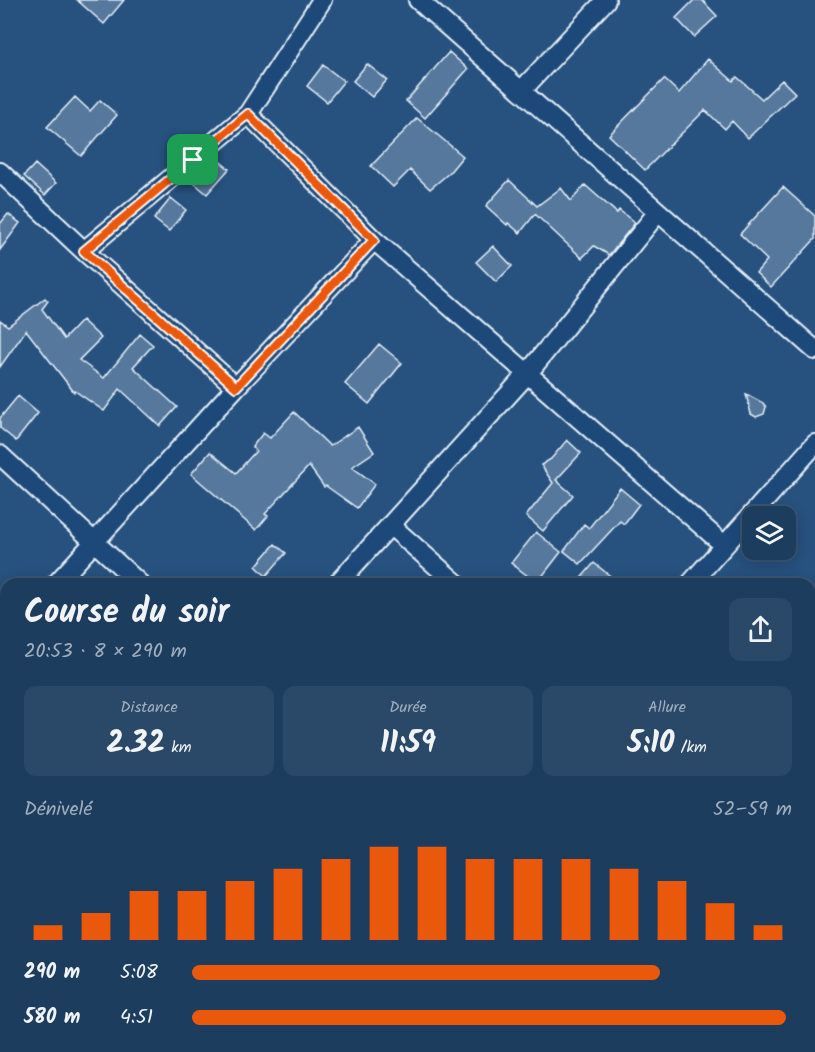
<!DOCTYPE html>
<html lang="fr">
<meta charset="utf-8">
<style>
:root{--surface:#1d3d5f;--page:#2a4868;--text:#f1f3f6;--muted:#a0aebd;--line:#3b5674;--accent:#ea580c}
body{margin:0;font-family:Kalam,sans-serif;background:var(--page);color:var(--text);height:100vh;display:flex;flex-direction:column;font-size:22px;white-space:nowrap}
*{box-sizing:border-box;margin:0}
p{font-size:20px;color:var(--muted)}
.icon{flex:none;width:33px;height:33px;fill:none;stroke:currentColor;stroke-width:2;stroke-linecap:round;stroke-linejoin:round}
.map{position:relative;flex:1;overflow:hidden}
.panel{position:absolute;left:0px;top:578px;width:816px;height:476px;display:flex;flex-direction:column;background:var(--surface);border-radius:18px 18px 0 0;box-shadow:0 3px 15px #0003,0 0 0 2px var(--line)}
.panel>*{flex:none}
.controls{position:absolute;left:742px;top:506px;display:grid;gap:12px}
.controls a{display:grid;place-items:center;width:54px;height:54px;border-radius:12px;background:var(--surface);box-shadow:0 3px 15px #0003,0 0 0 2px var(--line);font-size:30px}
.pin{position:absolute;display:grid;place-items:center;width:51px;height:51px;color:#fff;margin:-26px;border-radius:12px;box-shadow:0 3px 9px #0006}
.round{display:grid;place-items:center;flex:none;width:63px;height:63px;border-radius:12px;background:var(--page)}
.overview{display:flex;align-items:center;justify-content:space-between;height:102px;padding:0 24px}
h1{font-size:33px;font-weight:600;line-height:45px}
.stats{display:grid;grid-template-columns:repeat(3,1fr);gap:9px;height:102px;padding:6px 24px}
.stats div{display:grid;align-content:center;border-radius:12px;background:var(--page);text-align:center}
.stats b{font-size:30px;font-weight:600}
.stats small{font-size:16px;font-weight:400}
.stats p{font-size:16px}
.chart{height:168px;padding:12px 24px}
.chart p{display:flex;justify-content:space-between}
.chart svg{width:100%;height:108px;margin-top:6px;stroke:var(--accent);stroke-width:6}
ul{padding:0 24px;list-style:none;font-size:20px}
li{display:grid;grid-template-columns:96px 72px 1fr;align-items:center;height:45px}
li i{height:15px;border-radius:8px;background:var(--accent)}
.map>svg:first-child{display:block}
</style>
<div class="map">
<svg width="815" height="1052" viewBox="0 0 815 1052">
<rect width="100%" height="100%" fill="#27517f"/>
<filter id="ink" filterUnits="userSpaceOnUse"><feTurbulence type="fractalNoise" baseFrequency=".0167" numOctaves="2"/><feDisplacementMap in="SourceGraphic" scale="12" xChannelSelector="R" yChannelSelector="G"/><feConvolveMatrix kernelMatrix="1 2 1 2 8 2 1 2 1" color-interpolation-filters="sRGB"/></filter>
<g filter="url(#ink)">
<path fill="#57789d" stroke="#e8f1f8" stroke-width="1.5" d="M77 0H124L104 24Z
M694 0H702L717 16 694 37 676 18Z
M449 52 468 69 425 118 406 101Z
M708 59 733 81 737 77 762 99 782 80 795 93 748 138 732 121 725 129 705 110 645 170 609 135 664 79 679 93Z
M367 64 387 80 372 97 353 81Z
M323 65 344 81 327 102 307 86Z
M75 97 90 111 100 100 117 115 81 156 47 127Z
M417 118 463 156 449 173 430 189 410 170 393 187 371 166Z
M216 158 229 169 207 194 194 183Z
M35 164 56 183 45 195 24 176Z
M509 180 537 206 561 188 571 201 585 185 617 213 619 210 635 223 609 255 594 246 582 258 535 214 520 233 508 223 507 225 486 206Z
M783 187 815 216V239L771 287 756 273 767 260 740 234Z
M171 198 186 210 169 231 154 219Z
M8 214 20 223 0 250V224Z
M493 246 512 266 496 282 476 262Z
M45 298 48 301 42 309 64 339 82 320 101 338 79 360 104 378 140 334 153 345 133 367 177 407 160 426 120 389 104 411 75 391 74 392 26 330 0 367V320L8 326Z
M379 344 402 363 369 404 345 384Z
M746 394 763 403 766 407 764 414 756 417 751 414Z
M18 396 38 413 16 441 0 428V418Z
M294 412 330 446 358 427 374 452 352 467 375 484 357 508 326 486 324 487 309 466 265 514 268 516 256 530 191 474 210 452 236 473 256 451 252 447 263 433 270 438Z
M567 440 581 453 556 480 573 495 543 531 526 516 553 483 541 465 551 459Z
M620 488 639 504 624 524 620 521 580 564 564 551 584 524 589 528Z
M536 532 561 552 537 583 511 563Z
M275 544 286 553 266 576 256 566Z
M594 563 619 583H577Z"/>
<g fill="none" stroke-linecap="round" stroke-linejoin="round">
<defs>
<path id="minor" d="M418 0 815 350
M521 91 606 0
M248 114 374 240 724 545
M0 172 84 251 236 387
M84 251 248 114 322 0
M0 455 140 584
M390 525 457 584
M56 584 236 387 374 240
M337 584 528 373 658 212
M690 584 815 444
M0 643 6 637
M810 895 815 900
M0 945 6 943
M810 956 815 950
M644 1047 650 1052
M719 1052 724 1047"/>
</defs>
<use href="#minor" stroke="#e8f1f8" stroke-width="22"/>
<use href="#minor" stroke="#1f4a7a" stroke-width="18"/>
</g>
</g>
<g fill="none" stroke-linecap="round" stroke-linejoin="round" filter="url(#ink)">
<defs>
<path id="route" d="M248 114 374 240 236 387 84 251Z"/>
</defs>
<use href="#route" stroke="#fff" stroke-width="12"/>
<use href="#route" stroke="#ea580c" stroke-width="8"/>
</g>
</svg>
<div class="controls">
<a><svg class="icon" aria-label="layers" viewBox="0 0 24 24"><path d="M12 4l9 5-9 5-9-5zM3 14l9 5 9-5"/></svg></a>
</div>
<div class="pin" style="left:193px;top:160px;background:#1e9e55"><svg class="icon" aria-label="arrive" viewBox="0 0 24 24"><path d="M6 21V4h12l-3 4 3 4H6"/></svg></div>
<section class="panel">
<div class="overview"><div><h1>Course du soir</h1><p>20:53 · 8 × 290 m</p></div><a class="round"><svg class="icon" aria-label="share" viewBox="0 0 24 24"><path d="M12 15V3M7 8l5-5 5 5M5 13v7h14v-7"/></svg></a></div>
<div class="stats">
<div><p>Distance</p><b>2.32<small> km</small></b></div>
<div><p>Durée</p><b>11:59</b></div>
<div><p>Allure</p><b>5:10<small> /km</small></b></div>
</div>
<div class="chart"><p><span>Dénivelé</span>52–59 m</p>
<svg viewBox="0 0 160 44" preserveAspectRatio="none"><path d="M5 44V38M15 44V33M25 44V24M35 44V24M45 44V20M55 44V15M65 44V11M75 44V6M85 44V6M95 44V11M105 44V11M115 44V11M125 44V15M135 44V20M145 44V29M155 44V38"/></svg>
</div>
<ul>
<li><b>290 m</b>5:08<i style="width:78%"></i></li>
<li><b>580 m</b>4:51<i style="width:99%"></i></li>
</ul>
</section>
</div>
